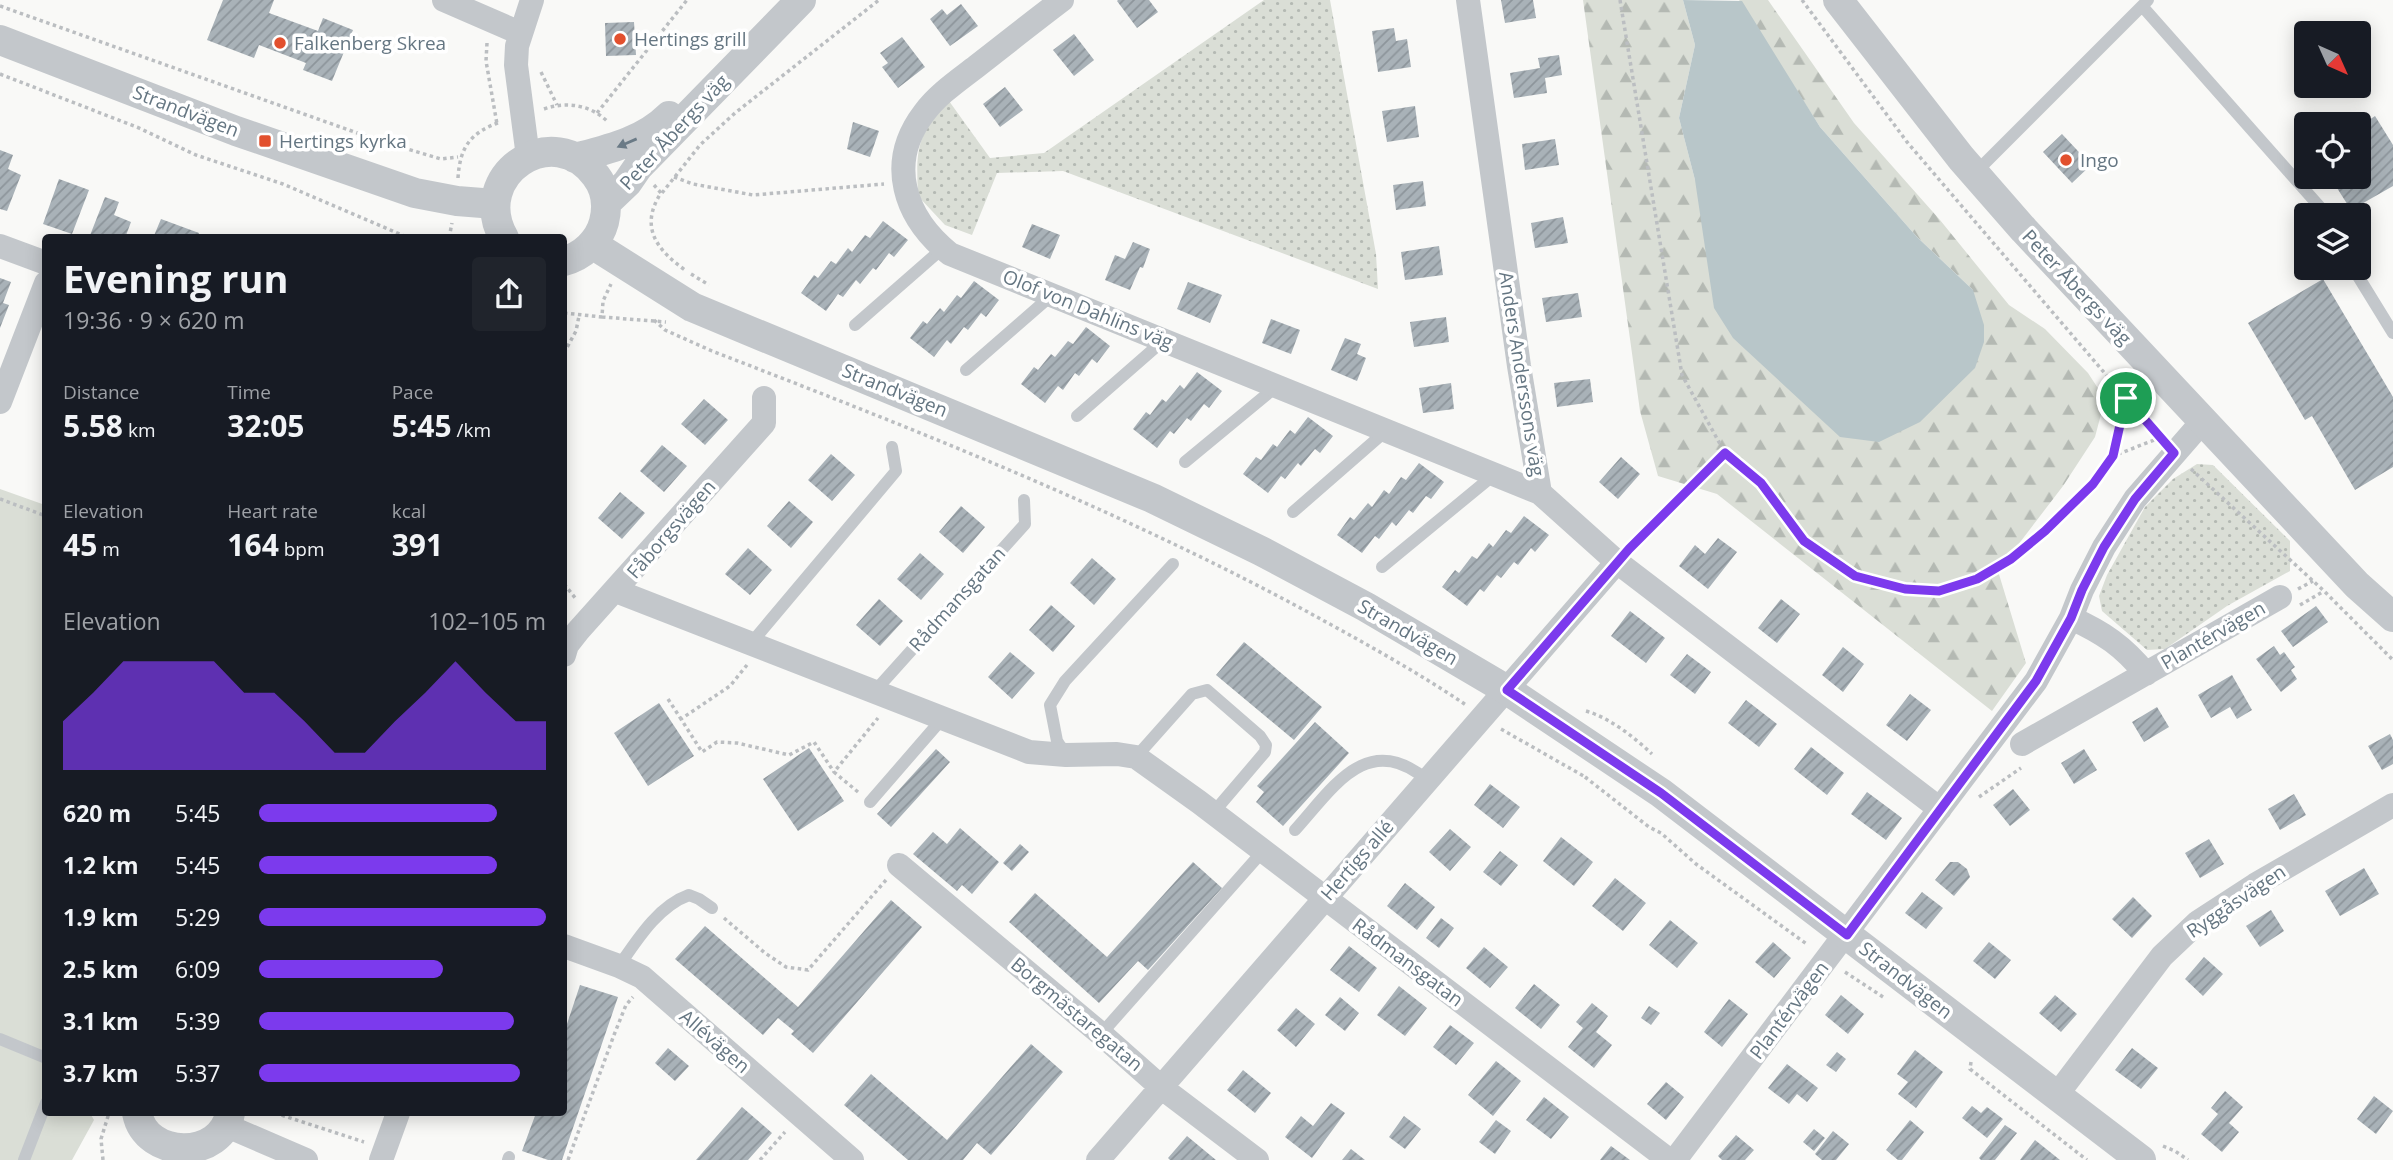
<!DOCTYPE html>
<meta charset="utf-8">
<style>
:root{--surface:#171b24;--page:#20242c;--text:#f1f3f6;--muted:#9ea1a6;--accent:#7c3aed}
body{margin:0;font-family:"Open Sans",sans-serif;background:var(--page);color:var(--text);height:100vh;display:flex;flex-direction:column;font-size:26px;white-space:nowrap}
*{box-sizing:border-box;margin:0}
p{font-size:23px;color:var(--muted)}
.icon{flex:none;width:38px;height:38px;fill:none;stroke:currentColor;stroke-width:2;stroke-linecap:round;stroke-linejoin:round}
.map{position:relative;flex:1;overflow:hidden}
.sheet{position:absolute;left:42px;top:234px;width:525px;height:882px;display:flex;flex-direction:column;background:var(--surface);border-radius:7px;box-shadow:0 4px 18px #0003}
.sheet>*{flex:none}
.needle{width:46px;rotate:135deg}
.controls{position:absolute;left:2294px;top:21px;display:grid;gap:14px}
.controls a{display:grid;place-items:center;width:77px;height:77px;border-radius:7px;background:var(--surface);box-shadow:0 4px 18px #0003;font-size:35px}
.pin{position:absolute;display:grid;place-items:center;width:60px;height:60px;color:#fff;margin:-30px;border:4px solid #fff;border-radius:50%;box-shadow:0 2px 7px #0007}
.round{display:grid;place-items:center;flex:none;width:74px;height:74px;border-radius:7px;background:var(--page)}
.summary{display:flex;align-items:center;justify-content:space-between;height:119px;padding:0 21px}
h1{font-size:38px;font-weight:700;line-height:52px}
.metrics{display:grid;grid-template-columns:repeat(3,1fr);gap:10px;height:119px;padding:7px 21px}
.metrics div{display:grid;align-content:center}
.metrics b{font-size:30px;font-weight:700}
.metrics small{font-size:19px;font-weight:400}
.metrics p{font-size:19px}
.chart{height:196px;padding:14px 21px}
.chart p{display:flex;justify-content:space-between}
.chart svg{width:100%;height:126px;margin-top:7px;fill:var(--accent);opacity:.7}
ul{padding:0 21px;list-style:none;font-size:23px}
li{display:grid;grid-template-columns:112px 84px 1fr;align-items:center;height:52px}
li i{height:18px;border-radius:9px;background:var(--accent)}
.map>svg:first-child{display:block}
</style>
<div class="map">
<svg width="2393" height="1160" viewBox="0 0 2393 1160">
<defs>
<pattern id="grass-dots" width="8" height="8" patternUnits="userSpaceOnUse" patternTransform="scale(1.75)"><rect width="8" height="8" fill="#daded6"/><path d="M2 2h.1M6 6h.1" fill="none" stroke="#b4b9b3" stroke-width="1.8" stroke-linecap="round"/></pattern>
<pattern id="forest-firs" width="22" height="20" patternUnits="userSpaceOnUse" patternTransform="scale(1.75)"><rect width="22" height="20" fill="#daded6"/><path d="M5 1l3.5 6h-7zM16 11l3.5 6h-7z" fill="#b4b9b3"/></pattern>
<pattern id="building-hatch" width="6" height="6" patternUnits="userSpaceOnUse" patternTransform="scale(1.75)"><rect width="6" height="6" fill="#a9b2b8"/><path d="M-1 1l2-2M0 6l6-6M5 7l2-2" fill="none" stroke="#8d959b"/></pattern>
</defs>
<rect width="100%" height="100%" fill="#f9f9f7"/>
<path fill="url(#grass-dots)" d="M1264 0H1330L1376 254 1378 289 1063 171 997 173 972 235 945 225 918 196C916 149 916 136 949 101L990 158 1044 153Z
M2197 464 2213 465 2290 541V571L2227 606 2165 649 2147 650 2102 611 2099 596 2107 575 2145 507 2173 479Z"/>
<path fill="url(#forest-firs)" d="M1583 0H1683L1695 45 1679 118 1695 180 1973 290 1917 237 1820 127 1739 0H1768L1854 123 1940 220 2009 305 2045 329 2088 373 2105 399 2095 437 2063 486 1998 571 2026 663 1992 711 1717 494 1658 476 1640 411Z"/>
<path fill="#daded6" d="M0 489 45 505 46 1113H90L94 1120 72 1160H0Z"/>
<path fill="#b8c6c9" d="M1683 0 1742 1 1820 127 1917 237 1973 290 1984 325V342L1975 368 1920 422 1879 442 1840 437 1733 338 1714 308 1695 180 1679 118 1695 45Z"/>
<path fill="url(#building-hatch)" d="M223 0H274L269 13 318 31 323 18 353 30 332 81 303 70 306 63 259 45 254 58 207 40Z
M1118 0H1149L1158 12 1137 28 1117 1Z
M1501 0H1533L1536 18 1505 23Z
M961 4 978 26 950 46 930 19 942 9 947 15Z
M634 22 636 55 606 56 605 23Z
M1394 28 1396 41 1407 39 1411 67 1378 72 1372 31Z
M1074 34 1094 60 1074 76 1053 50Z
M902 37 925 67 898 88 882 67 888 63 880 53Z
M1559 55 1562 75 1545 78 1547 93 1514 98 1510 73 1540 68 1538 58Z
M1005 87 1023 110 1000 127 983 104Z
M1415 106 1419 137 1387 142 1382 111Z
M2375 116 2393 145V186L2351 210 2330 177H2359V127Z
M853 122 879 131 870 157 847 149Z
M2062 134 2091 165 2072 183 2043 152Z
M1555 139 1559 165 1525 170 1522 144Z
M0 150 13 155 8 169 21 175 7 211 0 209Z
M59 179 89 190 72 234 43 224Z
M1423 181 1426 206 1396 210 1393 185Z
M105 197 119 202 114 215 131 222 125 238H89Z
M1563 217 1568 243 1535 248 1531 223Z
M161 219 199 233 198 238H153Z
M883 221 908 240 894 257 889 253 876 270 873 268 860 284 856 280 843 297 838 294 826 311 801 293 814 275 818 278 831 261 836 264 848 248 852 252 865 235 870 238Z
M1032 224 1060 235 1050 259 1022 247Z
M1133 242 1150 249 1143 268 1140 267 1130 290 1105 280 1115 255 1125 259Z
M1439 246 1443 275 1405 280 1401 252Z
M0 278 11 282 3 303 9 305 0 328Z
M2323 279 2393 397V467L2355 490 2312 416 2305 420 2248 323Z
M974 281 999 300 986 317 981 313 968 330 964 327 951 344 947 340 934 357 910 338 923 321 927 324 940 308 944 312 957 295 961 298Z
M1188 282 1222 295 1210 323 1177 309Z
M1578 293 1582 317 1546 322 1542 298Z
M1446 317 1449 342 1414 347 1410 322Z
M1271 319 1300 330 1291 354 1262 343Z
M1086 327 1110 346 1097 363 1092 359 1079 376 1075 373 1063 390 1058 386 1045 403 1021 384 1034 367 1038 370 1051 354 1055 357 1068 341 1073 344Z
M1345 338 1361 344 1357 354 1366 358 1357 381 1331 370Z
M1197 372 1222 391 1209 408 1204 404 1191 421 1187 418 1174 434 1170 431 1157 448 1133 429 1146 412 1150 415 1162 399 1166 402 1180 385 1184 389Z
M1590 379 1593 402 1557 407 1554 383Z
M1451 383 1454 409 1423 413 1419 388Z
M704 399 728 420 705 445 681 424Z
M1308 417 1333 436 1320 453 1315 449 1301 466 1298 463 1285 479 1281 476 1268 493 1243 474 1256 457 1261 460 1273 444 1277 447 1290 430 1295 434Z
M662 445 687 466 664 492 640 471Z
M831 454 855 475 832 501 808 480Z
M1621 457 1640 474 1618 499 1599 482Z
M1419 463 1444 482 1431 499 1426 496 1413 513 1409 510 1396 526 1392 522 1379 539 1375 536 1362 553 1337 535 1350 517 1354 520 1368 503 1372 507 1384 490 1389 494 1401 477 1406 480Z
M620 492 645 513 622 539 598 518Z
M789 501 813 522 791 548 767 526Z
M961 506 985 527 963 553 939 532Z
M1524 516 1549 535 1535 552 1531 548 1518 565 1514 562 1501 578 1497 575 1484 592 1480 589 1467 606 1442 587 1455 570 1459 573 1472 556 1477 559 1489 543 1493 547 1506 530 1511 533Z
M1718 538 1737 552 1708 589 1679 566 1695 545 1705 554Z
M748 548 772 570 750 595 725 574Z
M920 553 944 574 921 600 897 579Z
M1092 558 1116 579 1094 605 1070 583Z
M879 599 903 621 880 646 856 625Z
M1781 599 1800 614 1777 643 1758 628Z
M1051 605 1075 626 1053 652 1029 630Z
M2316 606 2328 622 2293 647 2281 631Z
M1630 611 1665 638 1646 663 1611 636Z
M1244 642 1322 707 1294 740 1216 675Z
M2274 646 2280 655 2284 652 2295 667 2291 670 2297 679 2281 692 2256 659Z
M1843 647 1864 664 1843 692 1822 675Z
M1010 652 1035 673 1012 699 988 677Z
M1687 654 1711 672 1695 694 1670 675Z
M2232 675 2252 710 2237 719 2230 707 2211 718 2198 695Z
M1910 694 1931 710 1907 741 1886 725Z
M1746 700 1777 724 1759 747 1728 723Z
M659 703 694 756 648 786 614 733Z
M2157 707 2169 727 2144 742 2132 722Z
M1315 722 1349 753 1283 826 1256 802 1264 792 1257 786Z
M2390 734 2393 740V764L2382 770 2368 746Z
M1811 747 1844 773 1827 795 1794 769Z
M809 748 844 801 798 831 763 779Z
M936 749 950 762 891 827 877 814Z
M2084 749 2097 770 2074 784 2061 763Z
M1490 784 1520 807 1503 828 1474 805Z
M2013 789 2030 810 2010 826 1993 805Z
M1867 792 1902 818 1886 840 1851 814Z
M2294 794 2306 815 2280 830 2268 809Z
M960 828 999 862 972 894 962 885 957 891 913 854 933 832 947 844Z
M1450 829 1471 847 1450 871 1429 852Z
M1561 837 1593 862 1574 886 1543 861Z
M2209 839 2224 864 2200 878 2185 853Z
M1020 844 1029 852 1012 871 1003 863Z
M1500 851 1518 865 1501 886 1483 872Z
M1193 862 1222 888 1148 970 1138 961 1099 1003 1009 922 1035 893 1107 957Z
M1950 862H1958L1967 869 1970 877 1954 896 1935 880Z
M2364 868 2379 894 2340 916 2325 891Z
M1615 878 1646 903 1623 931 1592 906Z
M1405 883 1435 907 1417 930 1387 906Z
M1922 892 1943 908 1926 929 1905 913Z
M2133 897 2152 916 2132 938 2112 919Z
M891 900 922 927 813 1053 791 1034 794 1031 778 1018 763 1035 675 959 705 926 798 1007Z
M2271 910 2284 931 2260 947 2246 926Z
M1441 918 1454 928 1439 948 1426 938Z
M1670 920 1698 943 1677 968 1649 945Z
M1773 942 1791 958 1774 978 1755 962Z
M1989 942 2011 960 1995 979 1973 961Z
M1349 946 1377 968 1359 992 1330 970Z
M1484 947 1508 967 1490 988 1466 968Z
M2204 957 2223 974 2203 996 2185 979Z
M1534 984 1560 1005 1541 1029 1515 1008Z
M580 985 618 997 562 1160H548L522 1151 536 1113H564V1033Z
M1399 986 1427 1008 1405 1036 1377 1015Z
M1841 995 1864 1014 1848 1034 1825 1015Z
M2055 995 2077 1014 2061 1032 2039 1013Z
M1340 997 1359 1013 1345 1031 1325 1015Z
M1729 999 1748 1014 1722 1047 1704 1032Z
M1592 1003 1608 1016 1596 1032 1612 1045 1594 1068 1568 1047 1583 1028 1576 1022Z
M1649 1006 1660 1013 1651 1025 1641 1018Z
M1296 1008 1315 1024 1296 1047 1277 1030Z
M1450 1025 1474 1043 1456 1065 1433 1047Z
M1031 1044 1063 1072 991 1155 977 1143 963 1160H908L844 1105 871 1074 947 1140Z
M668 1048 689 1066 675 1081 655 1063Z
M2132 1048 2158 1068 2141 1089 2115 1070Z
M1915 1050 1943 1072 1916 1108 1898 1094 1908 1082 1897 1074Z
M1837 1052 1846 1059 1836 1072 1826 1065Z
M1496 1061 1521 1081 1493 1116 1468 1095Z
M1787 1064 1818 1088 1807 1102 1797 1094 1789 1104 1768 1088Z
M1243 1070 1271 1093 1255 1113 1227 1090Z
M1666 1082 1684 1097 1666 1120 1647 1104Z
M2225 1091 2243 1107 2229 1123 2239 1132 2222 1152 2201 1134 2218 1114 2211 1108Z
M2374 1096 2393 1111 2376 1134 2357 1119Z
M1544 1097 1569 1117 1551 1139 1526 1120Z
M1331 1103 1345 1113 1312 1158 1285 1137 1301 1116 1313 1126Z
M1972 1106 1981 1113 1987 1107 2003 1119 1987 1138 1962 1118Z
M742 1107 772 1133 748 1160H696Z
M1404 1116 1421 1129 1405 1149 1389 1137Z
M1496 1120 1511 1131 1495 1154 1479 1142Z
M1910 1120 1924 1132 1902 1160H1898L1886 1150Z
M2005 1125 2017 1133 1995 1160H1981L1979 1158Z
M1814 1129 1825 1138 1814 1151 1803 1142Z
M1833 1131 1849 1144 1836 1160H1822L1815 1154Z
M1736 1135 1754 1150 1745 1160H1722L1718 1156Z
M1187 1136 1216 1160H1170L1168 1158Z
M2035 1140 2060 1160H2020Z
M1611 1146 1630 1160H1600Z
M1351 1149 1365 1160H1342Z"/>
<g fill="none" stroke-linecap="round" stroke-linejoin="round">
<path stroke="#bbbec1" stroke-width="3.5" stroke-dasharray="3.5 3.5" stroke-linecap="butt" d="M1620 0 1682 375 1725 453
M1802 0 1907 142 2161 439
M0 6 377 140 441 159 458 157
M487 43 486 61 497 124
M541 72 557 105
M0 74 139 128 196 155 283 184 409 238
M544 109C567 101 591 105 608 122
M597 113 687 0
M674 177 693 184 753 195 884 184
M458 178C460 147 470 133 500 122
M654 185 661 193C639 227 657 250 685 270
M662 193 700 145 735 113 879 0
M449 238 452 223
M691 274 709 285
M564 313 602 317 603 301 611 284
M602 317 666 322
M654 320 665 330 712 351C914 429 1115 508 1306 611 1359 640 1416 671 1466 705
M564 353 576 331 579 316
M2113 456 2126 398
M2191 469 2324 591 2393 660
M0 499 46 516
M1631 547 1725 453 1761 483 1804 541 1855 576 1905 589 1939 591 1977 579 2012 559 2045 531 2093 484 2113 456 2157 439
M564 584 576 599
M2298 589 2313 581
M2300 605 2324 591
M747 665 730 686 681 719 702 752 717 742 737 743 789 755 814 742 834 772
M668 699 681 719
M1586 711C1610 718 1634 737 1652 754
M1501 729 1587 778
M1585 777 1649 827 1661 833 1696 864 1808 945
M858 792 834 772 878 718
M1979 797 2021 768
M724 918 765 953 786 967 808 970 886 880
M1845 972 1883 997
M1971 1062 1970 1069 2087 1160
M275 1113 364 1142
M2163 1146 2175 1151 2188 1160
M103 1160 101 1139 109 1113
M568 1160 614 1035 626 1005 633 997
M760 1160 785 1132"/>
<path stroke="#c3c7cb" stroke-width="12" d="M2142 6 2327 215
M1975 173 2148 0
M2353 268 2393 333
M855 325 943 248
M966 370 1052 295
M1077 416 1164 340
M1185 462 1277 386
M1293 512 1387 430
M1382 567 1495 474
M752 642 896 471 892 447
M874 692 1025 524 1024 500
M1066 755 1057 741 1050 705 1065 681 1173 564
M1136 757 1192 694 1207 690 1260 736 1266 745 1265 752 1213 813
M870 802 942 719
M1295 830C1333 788 1367 730 1427 780
M619 966C637 940 658 906 689 895L699 899 712 908
M1101 1034 1263 851
M0 1039 46 1058
M24 1160 46 1103
M508 1160 509 1157"/>
<path stroke="#c3c7cb" stroke-width="24" d="M444 0 520 33
M1062 0C1033 22 1005 44 977 66 959 80 938 94 924 113 886 163 904 217 950 254L1540 493
M1468 0 1519 366 1540 493 1617 562 1940 809
M528 157 516 65 517 46 532 0
M0 246 46 263
M0 402 46 283
M616 591 1029 752 1066 755 1117 754 1136 757 1199 802 1669 1160
M2071 618C2104 633 2123 646 2146 674
M564 655 567 645 578 631 764 423V398
M2022 744 2280 597
M899 865 1101 1034 1162 1088 1257 1160
M564 946 619 966 642 977 852 1160
M2056 1096 2162 956 2198 922 2255 885 2393 805
M227 1126 306 1160
M381 1160 398 1113
M1098 1160 1617 562
M1675 1160 2036 681 2071 618 2082 590 2104 547 2135 499 2202 422"/>
<path stroke="#c3c7cb" stroke-width="30" d="M1838 0 1961 158 2024 230 2357 585 2393 617
M0 40 236 131 415 193 457 201 495 204
M575 158C609 149 644 141 669 116
M606 203 627 183 638 167 801 0
M504 238C468 175 554 118 596 176 606 189 608 206 604 222 599 241 583 256 564 261
M592 244 692 307 1152 498 1261 551 1366 607 1507 690 1661 793 2141 1160
M137 1113C146 1160 222 1160 230 1113"/>
</g>
<defs><path id="oneway-solid" d="M-6-.8H1V-3.2L6.5 0L1 3.2V.8H-6Z" transform="scale(1.75)"/></defs>
<use fill="#6a7a86" href="#oneway-solid" transform="translate(627 143) rotate(157)"/>
<g fill="none" stroke-linecap="round" stroke-linejoin="round">
<defs>
<path id="route" d="M2126 398 2174 453 2135 499 2104 547 2082 590 2071 618 2036 681 1847 935 1661 793 1507 690 1629 549 1725 453 1761 483 1804 541 1855 576 1905 589 1939 591 1977 579 2011 559 2045 531 2093 484 2113 456Z"/>
</defs>
<use href="#route" stroke="#fff" stroke-width="14"/>
<use href="#route" stroke="#7c3aed" stroke-width="9"/>
</g>
<g fill="#e2502e" stroke="#fff" stroke-width="2.5">
<circle cx="620" cy="39" r="7"/>
<circle cx="280" cy="43" r="7"/>
<rect x="258" y="134" width="14" height="14" rx="3.5"/>
<circle cx="2066" cy="160" r="7"/>
</g>
<g text-anchor="middle" dominant-baseline="central" stroke-width="7" stroke-linejoin="round" paint-order="stroke">
<g font-size="19" fill="#657682" stroke="#fff" text-anchor="start">
<text x="634" y="39">Hertings grill</text>
<text x="294" y="43">Falkenberg Skrea</text>
<text x="279" y="141">Hertings kyrka</text>
<text x="2080" y="160">Ingo</text>
</g>
<g font-size="19" fill="#657682" stroke="#fff">
<text transform="translate(186 111) rotate(21)">Strandvägen</text>
<text transform="translate(674 132) rotate(-47)">Peter Åbergs väg</text>
<text transform="translate(2077 287) rotate(47)">Peter Åbergs väg</text>
<text transform="translate(1088 309) rotate(22)">Olof von Dahlins väg</text>
<text transform="translate(1522 374) rotate(81)">Anders Anderssons väg</text>
<text transform="translate(895 390) rotate(22)">Strandvägen</text>
<text transform="translate(671 529) rotate(-49)">Fåborgsvägen</text>
<text transform="translate(957 599) rotate(-48)">Rådmansgatan</text>
<text transform="translate(1408 632) rotate(30)">Strandvägen</text>
<text transform="translate(2213 635) rotate(-30)">Plantérvägen</text>
<text transform="translate(1357 860) rotate(-49)">Hertigs allé</text>
<text transform="translate(2236 901) rotate(-34)">Ryggåsvägen</text>
<text transform="translate(1408 962) rotate(37)">Rådmansgatan</text>
<text transform="translate(1906 980) rotate(38)">Strandvägen</text>
<text transform="translate(1789 1010) rotate(-53)">Plantérvägen</text>
<text transform="translate(1077 1014) rotate(40)">Borgmästaregatan</text>
<text transform="translate(715 1041) rotate(41)">Allévägen</text>
</g>
</g>
</svg>
<div class="controls">
<a><svg class="needle" viewBox="-14 -14 28 28"><path d="M0-13l5 13h-10z" fill="#e53935"/><path d="M0 13l5-13h-10z" fill="#9ea1a6"/></svg></a>
<a><svg class="icon" aria-label="locate" viewBox="0 0 24 24"><circle cx="12" cy="12" r="6"/><path d="M12 2v4M12 18v4M2 12h4M18 12h4"/></svg></a>
<a><svg class="icon" aria-label="layers" viewBox="0 0 24 24"><path d="M12 4l9 5-9 5-9-5zM3 14l9 5 9-5"/></svg></a>
</div>
<div class="pin" style="left:2126px;top:398px;background:#1e9e55"><svg class="icon" aria-label="arrive" viewBox="0 0 24 24"><path d="M6 21V4h12l-3 4 3 4H6"/></svg></div>
<section class="sheet">
<div class="summary"><div><h1>Evening run</h1><p>19:36 · 9 × 620 m</p></div><a class="round"><svg class="icon" aria-label="share" viewBox="0 0 24 24"><path d="M12 15V3M7 8l5-5 5 5M5 13v7h14v-7"/></svg></a></div>
<div class="metrics">
<div><p>Distance</p><b>5.58<small> km</small></b></div>
<div><p>Time</p><b>32:05</b></div>
<div><p>Pace</p><b>5:45<small> /km</small></b></div>
</div>
<div class="metrics">
<div><p>Elevation</p><b>45<small> m</small></b></div>
<div><p>Heart rate</p><b>164<small> bpm</small></b></div>
<div><p>kcal</p><b>391</b></div>
</div>
<div class="chart"><p><span>Elevation</span>102–105 m</p>
<svg viewBox="0 0 160 44" preserveAspectRatio="none"><path d="M0 44V27L10 17L20 6L30 6L40 6L50 6L60 17L70 17L80 27L90 38L100 38L110 27L120 17L130 6L140 17L150 27L160 27V44z"/></svg>
</div>
<ul>
<li><b>620 m</b>5:45<i style="width:83%"></i></li>
<li><b>1.2 km</b>5:45<i style="width:83%"></i></li>
<li><b>1.9 km</b>5:29<i style="width:100%"></i></li>
<li><b>2.5 km</b>6:09<i style="width:64%"></i></li>
<li><b>3.1 km</b>5:39<i style="width:89%"></i></li>
<li><b>3.7 km</b>5:37<i style="width:91%"></i></li>
</ul>
</section>
</div>
